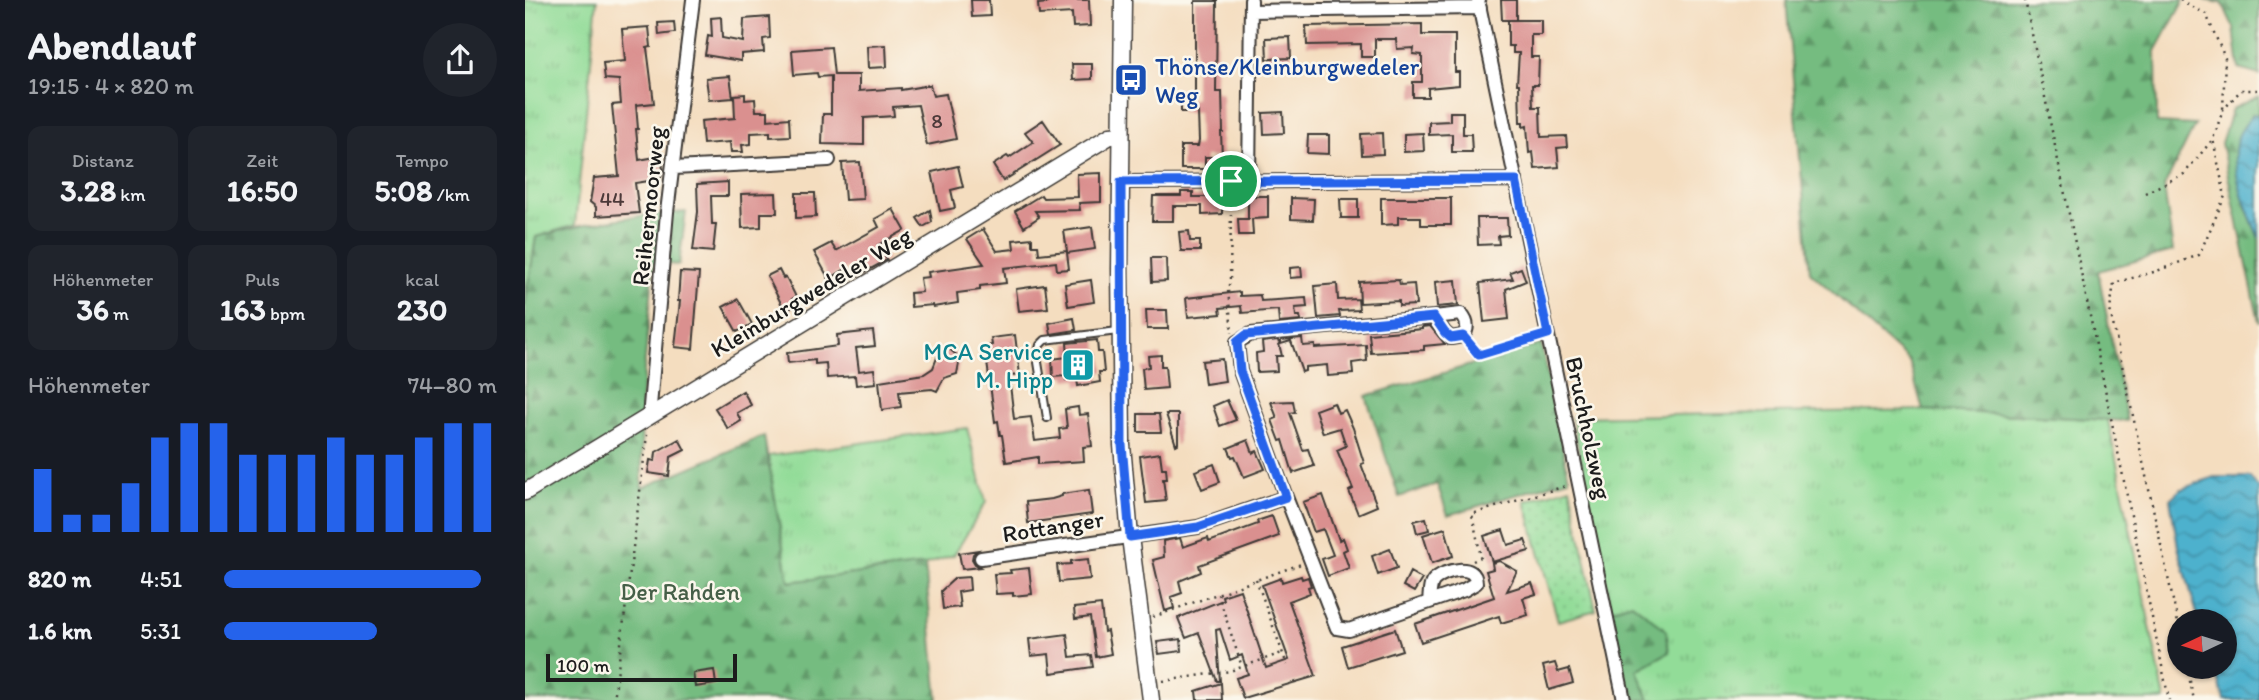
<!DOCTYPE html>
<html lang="de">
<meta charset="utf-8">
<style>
:root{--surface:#171b24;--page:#20242c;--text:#f1f3f6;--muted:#9ea1a6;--accent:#2563eb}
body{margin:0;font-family:Itim,sans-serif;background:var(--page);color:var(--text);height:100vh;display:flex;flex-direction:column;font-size:26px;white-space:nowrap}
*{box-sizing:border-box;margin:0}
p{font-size:23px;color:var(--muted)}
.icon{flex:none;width:38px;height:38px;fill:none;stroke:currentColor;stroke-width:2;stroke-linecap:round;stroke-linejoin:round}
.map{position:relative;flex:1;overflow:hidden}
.panel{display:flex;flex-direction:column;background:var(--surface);width:525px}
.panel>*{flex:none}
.needle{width:46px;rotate:266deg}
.tools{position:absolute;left:1642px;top:609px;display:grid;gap:14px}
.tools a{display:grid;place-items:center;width:70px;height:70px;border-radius:50%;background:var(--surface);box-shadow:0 2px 5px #0004;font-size:35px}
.scale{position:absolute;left:21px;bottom:18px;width:191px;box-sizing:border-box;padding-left:7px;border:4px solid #1c1c1c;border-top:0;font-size:19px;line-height:24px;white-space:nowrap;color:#1c1c1c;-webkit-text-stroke:5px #fbf7ec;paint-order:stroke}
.pin{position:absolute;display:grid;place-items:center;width:60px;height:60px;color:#fff;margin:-30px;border:4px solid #fff;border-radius:50%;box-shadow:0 2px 7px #0007}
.round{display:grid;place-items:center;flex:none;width:74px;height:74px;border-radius:37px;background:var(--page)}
.overview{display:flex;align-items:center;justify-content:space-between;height:119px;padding:0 28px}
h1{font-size:38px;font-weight:800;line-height:52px}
.stats{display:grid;grid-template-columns:repeat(3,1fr);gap:10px;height:119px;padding:7px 28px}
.stats div{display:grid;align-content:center;border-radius:14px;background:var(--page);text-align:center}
.stats b{font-size:30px;font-weight:800}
.stats small{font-size:19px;font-weight:400}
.stats p{font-size:19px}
.chart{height:196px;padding:14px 28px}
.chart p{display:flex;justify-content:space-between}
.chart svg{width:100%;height:126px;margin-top:7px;stroke:var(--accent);stroke-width:6}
ul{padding:0 28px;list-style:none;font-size:23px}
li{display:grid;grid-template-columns:112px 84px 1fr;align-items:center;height:52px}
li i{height:18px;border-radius:9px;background:var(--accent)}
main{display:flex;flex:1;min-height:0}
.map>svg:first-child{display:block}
</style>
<main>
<section class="panel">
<div class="overview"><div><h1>Abendlauf</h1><p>19:15 · 4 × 820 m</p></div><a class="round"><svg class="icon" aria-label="share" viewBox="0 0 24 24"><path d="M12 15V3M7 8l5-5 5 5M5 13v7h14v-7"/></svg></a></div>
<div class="stats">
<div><p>Distanz</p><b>3.28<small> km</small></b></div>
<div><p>Zeit</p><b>16:50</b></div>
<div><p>Tempo</p><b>5:08<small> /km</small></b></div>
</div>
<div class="stats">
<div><p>Höhenmeter</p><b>36<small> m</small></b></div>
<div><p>Puls</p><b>163<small> bpm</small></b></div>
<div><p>kcal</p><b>230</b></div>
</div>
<div class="chart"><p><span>Höhenmeter</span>74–80 m</p>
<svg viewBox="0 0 160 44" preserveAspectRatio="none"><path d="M5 44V22M15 44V38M25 44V38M35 44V27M45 44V11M55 44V6M65 44V6M75 44V17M85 44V17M95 44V17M105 44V11M115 44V17M125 44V17M135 44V11M145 44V6M155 44V6"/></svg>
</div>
<ul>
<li><b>820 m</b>4:51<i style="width:94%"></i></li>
<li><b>1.6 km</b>5:31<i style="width:56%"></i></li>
</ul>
</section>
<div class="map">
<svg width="1734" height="700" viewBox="0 0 1734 700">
<defs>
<pattern id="grass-tufts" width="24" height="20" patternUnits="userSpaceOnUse" patternTransform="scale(1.75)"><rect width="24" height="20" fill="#92dc98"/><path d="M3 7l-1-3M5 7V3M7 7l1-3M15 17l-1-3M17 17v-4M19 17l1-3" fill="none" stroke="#7dbc82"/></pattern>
<pattern id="forest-firs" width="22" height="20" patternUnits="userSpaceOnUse" patternTransform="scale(1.75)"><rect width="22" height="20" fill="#75bc80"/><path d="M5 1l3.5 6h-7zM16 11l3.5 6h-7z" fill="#5f9868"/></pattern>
<pattern id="park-dots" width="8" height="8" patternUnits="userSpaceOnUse" patternTransform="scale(1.75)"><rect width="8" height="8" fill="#92dc98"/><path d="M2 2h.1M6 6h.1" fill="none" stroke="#7dbc82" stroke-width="1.8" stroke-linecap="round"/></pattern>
<pattern id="water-waves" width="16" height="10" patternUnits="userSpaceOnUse" patternTransform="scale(1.75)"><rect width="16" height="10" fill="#4eb1cd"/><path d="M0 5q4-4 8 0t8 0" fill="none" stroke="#408fa6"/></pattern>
</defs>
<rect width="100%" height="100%" fill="#fbf7ec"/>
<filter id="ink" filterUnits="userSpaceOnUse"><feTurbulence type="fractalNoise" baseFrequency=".0143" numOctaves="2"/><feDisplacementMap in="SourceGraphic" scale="14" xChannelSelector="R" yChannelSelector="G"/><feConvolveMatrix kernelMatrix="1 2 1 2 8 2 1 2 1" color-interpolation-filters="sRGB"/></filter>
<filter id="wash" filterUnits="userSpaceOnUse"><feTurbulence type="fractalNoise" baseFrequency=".00686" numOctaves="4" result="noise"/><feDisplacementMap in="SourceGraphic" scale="28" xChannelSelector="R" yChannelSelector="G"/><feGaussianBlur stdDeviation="1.57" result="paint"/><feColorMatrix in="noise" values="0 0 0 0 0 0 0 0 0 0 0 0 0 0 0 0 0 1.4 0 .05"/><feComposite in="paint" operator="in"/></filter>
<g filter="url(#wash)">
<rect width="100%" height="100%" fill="#f4ddbf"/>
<path fill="url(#grass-tufts)" stroke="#577c5a" stroke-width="2" d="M0 0H72L50 225 11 237 0 306Z
M1398 410 1583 420 1640 700H1124L1112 670 1144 652 1086 609 1047 417Z
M442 428 461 502 429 555 400 565 264 582 243 456Z"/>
<path fill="url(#forest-firs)" stroke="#486c4e" stroke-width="2" d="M1261 0H1659L1631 51 1632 123 1670 125 1639 187 1648 251 1573 271 1602 421 1398 410 1384 361 1285 272Z
M1679 0H1734V75L1714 69 1709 28 1697 3Z
M1734 96V115L1727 114 1720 205 1734 238V322L1696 143 1707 109Z
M161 212 154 265 129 263 116 404 117 488 239 436 264 582 400 565 413 700H0V306L11 237C60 223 110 215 161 212Z
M1016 344 1044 479 923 515 912 484 874 497 841 396Z
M1107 603 1141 630 1144 652 1112 670 1124 700H1099L1081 611Z"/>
<path fill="url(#park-dots)" stroke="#577c5a" stroke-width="2" d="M1045 487 1071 610 1033 621 1000 501Z"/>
<path fill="url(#water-waves)" stroke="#356674" stroke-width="2" d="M1728 114 1734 115V238C1723 212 1702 166 1713 137 1715 130 1723 121 1728 114Z
M1689 477H1725L1734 489V700H1699L1690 667H1699V621H1674L1653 547 1645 499 1656 489Z"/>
<g id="blocks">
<path fill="#da908f" d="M446 0H464L465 16 447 17Z
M522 0H564L565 26 548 27 547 13 514 15 513 4 522 3Z
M976 0H991V20H977Z
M670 1H692L691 92H697L698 132H696L697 157H680V169H656V146H673L674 141 673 112H656V99H670Z
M196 17 197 38 218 42 219 19 244 17 245 38 238 39 239 52 216 54V61L180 55 183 36 187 37 186 18Z
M983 20H1016V35H1006V57H1014L1013 85H1007L1008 107H1015L1016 137 1041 136 1042 147 1032 148 1034 167 1010 169 1008 152 1004 153 1002 126 998 127V122H995L994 84H992L994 53H988V46H983Z
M149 22 150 33 134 35 133 23Z
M897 24V35H930V72H934V85L903 88V97H888V82H897V55L888 54 889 48 872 49 871 39H850V57H836V44L782 45 781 26Z
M124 27 126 47 122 48 129 103 111 105 113 129H111L114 160 136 156 138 169 136 177H130V180L110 183 114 213 71 216V207L65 202 69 178 94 176 87 105 96 104 94 80 80 79 78 63 100 61 97 29Z
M765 37 766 58 742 59 741 38Z
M361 45 362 67 343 68 342 46Z
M306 47 309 75H334V91L376 88V90L405 85 408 96 421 94 431 139 402 145 393 105 368 107 369 116 339 118V145L297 144 298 114H306V76L293 77 292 73 269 75 267 50Z
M547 64H567V79L548 80Z
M205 76 208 98 184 100 181 78Z
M220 94V100L230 99 231 111H243V120L264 118 265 136 245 137V132L226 133V144L217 145 218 152H206L205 142 178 144 176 121 210 118 209 95Z
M758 112 759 133 739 134 738 113Z
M925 112H938V134H946L947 152H927V134L904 135V122L925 121Z
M518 120 535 145 478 181 468 165 482 156 484 158 508 142 500 132Z
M857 133 858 154 837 155 836 134Z
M898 133 899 151 879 152V134Z
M783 135H804V154L782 153Z
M335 162 338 199 320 200 317 163Z
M433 166 438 187 426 190 430 208 415 211 407 172Z
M576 173V202L554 203 555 210 510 211 514 217 499 227 490 211 516 195 518 198 553 197 552 174Z
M203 182V196H186L187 224H191L188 252 168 250 173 212 172 184Z
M656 192H668V197H697V214L677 215V206H648V221H627L628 196H656Z
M251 193 252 213H236V227L217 228 216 194Z
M271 193H290L291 217 271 218Z
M723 196H743V218L727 219 728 235H714L713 219H725H723Z
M766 198 789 199 788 220 766 219Z
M856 198H926V225H896V217H873V224L856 225Z
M815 199H833V218H816Z
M368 209 380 230 353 245 362 260 329 278 322 268 304 279 289 252 306 243 311 251 354 227 350 219Z
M405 210 407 222 398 227 392 218Z
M952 218H982L983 235 973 236 974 244 953 245Z
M567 227 570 249 542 253 544 269 532 270 531 262 479 268 481 283 455 286V290L432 293 433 303 408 307V305L386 307 385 293 397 292 395 278 404 277 403 272 459 264 442 239 458 229 472 251 489 249 488 240 507 238V245H513L514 254 542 251 539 231Z
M664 231 665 241H675V251H656L654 232Z
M626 258H641L642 281 627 282Z
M776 267 777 277 765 278V268Z
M996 268 1001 281 981 289 984 319 959 322 955 283 988 279 985 272Z
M254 270 258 278 261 277 271 297 267 299 270 306 260 311 242 276Z
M155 272 174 273 168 349 150 347 155 301H153Z
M566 280 569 302 543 306 540 284Z
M874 280 875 285 889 284 891 305 874 306V301L835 303 834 282Z
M931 280 933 305 912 307 910 282Z
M812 284 813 300 833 299 834 310 814 311 815 316 793 318 790 286Z
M520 285 523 308 494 311 491 289Z
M715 292V296L735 295 736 301 781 298 782 307 770 308 771 316H775L776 321 754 323 753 310 717 313 716 306 695 308 696 314 663 317 661 298Z
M213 299 227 324 212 332 198 307Z
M621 310H642L643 329H622Z
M549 318 551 330 526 334 524 323Z
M905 326 920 344 899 346V350L846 353 844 334 897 329V327Z
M348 331 350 346 331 348 334 371 349 369 351 383 331 385 330 376 302 378 301 363 290 364V360L263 363 262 353 313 346 312 335Z
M490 335 495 375 484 376 489 419 506 417 510 441 535 438 534 429 542 428 540 409 553 407 554 415 563 414 567 446 558 447 559 461 513 464V457L481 462 477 435H475L473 421 470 422 462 362H460L458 347 467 345 466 338Z
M777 338 778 346 790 345V348L841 345 842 361 827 363 828 374 803 376 802 365 780 367V371L777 372 766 341 756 344V340Z
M572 340 573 352H577L579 372H574L575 382 553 386 552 379 541 380V376L528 377 527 359 543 357 542 343Z
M753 340 757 356H751L752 371 732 372 731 353 738 352 737 342Z
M422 347 435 358 432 374 419 378 412 391 407 389 374 392 376 407 357 410 354 381 399 374 408 368 415 350Z
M636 355V366H640L642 388 619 390 617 368 624 367 623 356Z
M697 359 700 381 680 384 677 361Z
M218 391 226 405 212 413 216 421 203 429 190 408Z
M702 400 711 420 695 426 688 406Z
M768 401 770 412 765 413 778 450 783 449 789 466 768 473 758 440 755 441 747 420 752 418 746 402Z
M809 403 813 413 820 410 828 428 839 463 836 464 852 506 833 514 824 491 828 489 812 450 821 446 815 428 798 433 790 410Z
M613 414H634L636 432H613Z
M641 414H653V444L651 445Z
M154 439 160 450 146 457 144 476 123 473 125 460 130 461 131 452Z
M723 440 728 453 732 451 740 469 719 477 710 456 707 457 703 448Z
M635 453 637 468H641L642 479H638L641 501 621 503 615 456Z
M689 464 695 482 677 489 670 471Z
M564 490 567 514 503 523 501 502 527 499 537 496V494Z
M798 495 814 540 818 538 822 549 818 551 824 568 803 576 797 559 808 555 798 529 789 532 778 502Z
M747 516 754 536 674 565 676 572 654 581 657 593 646 597 649 608 640 611 628 560 639 557 638 541 655 538 658 547 683 538 684 542 733 524 732 521Z
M901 518 904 530 892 533 889 521Z
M920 528 928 556 907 563 898 535Z
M978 530 983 545 1000 540 1004 551 967 562 959 536Z
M865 549 872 568 853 575 847 556Z
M453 550 448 554 447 559 450 564 455 567 437 569 434 553Z
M563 559 565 579 534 582 532 565 546 564V561Z
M974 561 992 571 982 591 1007 583 1011 594 998 598 1003 615 976 623 974 616 896 642 890 624 969 597 961 571 968 569 967 563Z
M504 568 507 594 488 596V593L471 594 469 574 486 573 485 570Z
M885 572 897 579 889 592 878 586Z
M776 576 777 579 783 577 786 586 783 587 785 593 764 601 791 676 718 698 711 678 723 674 717 655 705 660 695 629 691 630 695 681H692L674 633 661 638 653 618 698 600 697 596 715 590 741 668 764 660 737 585 756 578 757 582Z
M444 577 445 590 433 592 435 607 418 609 416 591 430 578Z
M576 605 579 632 582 631 586 654 571 657 565 617 550 619 549 608Z
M870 629 877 650 823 667 817 646Z
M542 634 545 657 566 655 568 667 526 673 524 654 506 656 504 639Z
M656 639 657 651 634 654 632 642Z
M1030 663 1033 672 1044 669 1048 683 1024 690 1018 666Z
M189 670 191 684 170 687 168 673Z
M696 683 697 700H672L671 691Z"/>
</g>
</g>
<g filter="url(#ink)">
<use href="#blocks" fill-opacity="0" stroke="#3c3934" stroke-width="2"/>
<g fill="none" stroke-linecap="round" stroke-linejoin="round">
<defs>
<path id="service" d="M706 181V200
M522 418 512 356 515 345 520 340 593 331"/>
<path id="minor" d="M953 0 1099 700
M726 11 955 8
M149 168 304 160
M724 181 726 0
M596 182 991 180
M124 418 142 212 168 0
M456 558 673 527 761 497
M904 602C905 595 904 585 909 580 919 570 951 562 951 583L939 590 824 630 812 628 761 497 715 371 712 342 726 334 909 317 920 333 926 338 938 336C944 328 943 322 936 314L909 317"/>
<path id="tertiary" d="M598 0 595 269 597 445 605 537 626 700
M0 492 585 136 596 135"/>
</defs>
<use href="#service" stroke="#3c3934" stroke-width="10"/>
<use href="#minor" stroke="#3c3934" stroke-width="16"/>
<use href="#tertiary" stroke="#3c3934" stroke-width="19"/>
<path stroke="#3c3934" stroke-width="2.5" stroke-dasharray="2 5" stroke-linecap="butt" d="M1500 0 1644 700
M1655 0 1681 14 1700 58 1698 110
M1620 193 1659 174 1688 139
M706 207 705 280 703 290 707 333
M946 345 955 355 1013 337
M948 561 956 557 947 514 1044 485
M731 579 762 665
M693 594 717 667
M628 617 776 564
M1654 628 1585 310 1589 283 1629 272 1674 255 1700 196 1688 139 1698 110 1716 90H1734
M1662 667 1669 700
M638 681 705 671 757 653
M89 700 122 435"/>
<use href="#service" stroke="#fff" stroke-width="6"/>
<use href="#minor" stroke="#fff" stroke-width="12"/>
<use href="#tertiary" stroke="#fff" stroke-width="16"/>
</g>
</g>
<g fill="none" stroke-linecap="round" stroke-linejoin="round" filter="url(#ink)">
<defs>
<path id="route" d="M991 180 1023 334 954 355 938 336 926 338 920 333 909 317 721 335 712 342 715 371 761 497 673 527 605 537 597 445 596 182Z"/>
</defs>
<use href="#route" stroke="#fff" stroke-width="14"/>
<use href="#route" stroke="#2563eb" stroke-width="9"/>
</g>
<defs>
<symbol id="bus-square" viewBox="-11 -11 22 22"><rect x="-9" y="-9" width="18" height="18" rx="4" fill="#1a4fb4" stroke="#fbf7ec"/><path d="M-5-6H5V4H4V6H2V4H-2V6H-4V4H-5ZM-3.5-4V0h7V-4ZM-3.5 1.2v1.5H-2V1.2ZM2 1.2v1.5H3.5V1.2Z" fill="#fff"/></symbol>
<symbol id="building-square" viewBox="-11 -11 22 22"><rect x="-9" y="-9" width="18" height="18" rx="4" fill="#0f9aa8" stroke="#fbf7ec"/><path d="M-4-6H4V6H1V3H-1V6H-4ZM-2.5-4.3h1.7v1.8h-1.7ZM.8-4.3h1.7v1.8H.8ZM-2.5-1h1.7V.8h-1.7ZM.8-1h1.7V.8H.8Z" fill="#fff"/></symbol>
</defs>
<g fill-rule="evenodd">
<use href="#bus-square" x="587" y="61" width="38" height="38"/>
<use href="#building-square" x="534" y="346" width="38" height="38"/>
</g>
<g text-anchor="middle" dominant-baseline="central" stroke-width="5" stroke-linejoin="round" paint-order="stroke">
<g font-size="21" fill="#4c3939">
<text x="412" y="120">8</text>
<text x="87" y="198">44</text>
</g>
<g font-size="24" fill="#164399" stroke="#fbf7ec" text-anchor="start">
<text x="630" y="66">Thönse/Kleinburgwedeler<tspan x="630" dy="28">Weg</tspan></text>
</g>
<g font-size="24" fill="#1c1c1c" stroke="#fbf7ec">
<text transform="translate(123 206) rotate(-84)">Reihermoorweg</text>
<text transform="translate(286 292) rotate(-31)">Kleinburgwedeler Weg</text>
<text transform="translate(1064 428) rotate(78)">Bruchholzweg</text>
<text transform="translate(528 526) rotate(-9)">Rottanger</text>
</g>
<g font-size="24" fill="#0d838f" stroke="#fbf7ec" text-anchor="end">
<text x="528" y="351">MCA Service<tspan x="528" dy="28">M. Hipp</tspan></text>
</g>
<g font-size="24" fill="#455f47" stroke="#fbf7ec">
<text x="155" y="591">Der Rahden</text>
</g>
</g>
</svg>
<div class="tools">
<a><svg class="needle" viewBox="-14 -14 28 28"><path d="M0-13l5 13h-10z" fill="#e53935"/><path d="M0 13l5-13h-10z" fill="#9ea1a6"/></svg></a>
</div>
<div class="scale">100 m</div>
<div class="pin" style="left:706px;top:181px;background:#1e9e55"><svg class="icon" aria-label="arrive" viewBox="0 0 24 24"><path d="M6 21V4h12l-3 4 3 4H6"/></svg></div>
</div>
</main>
